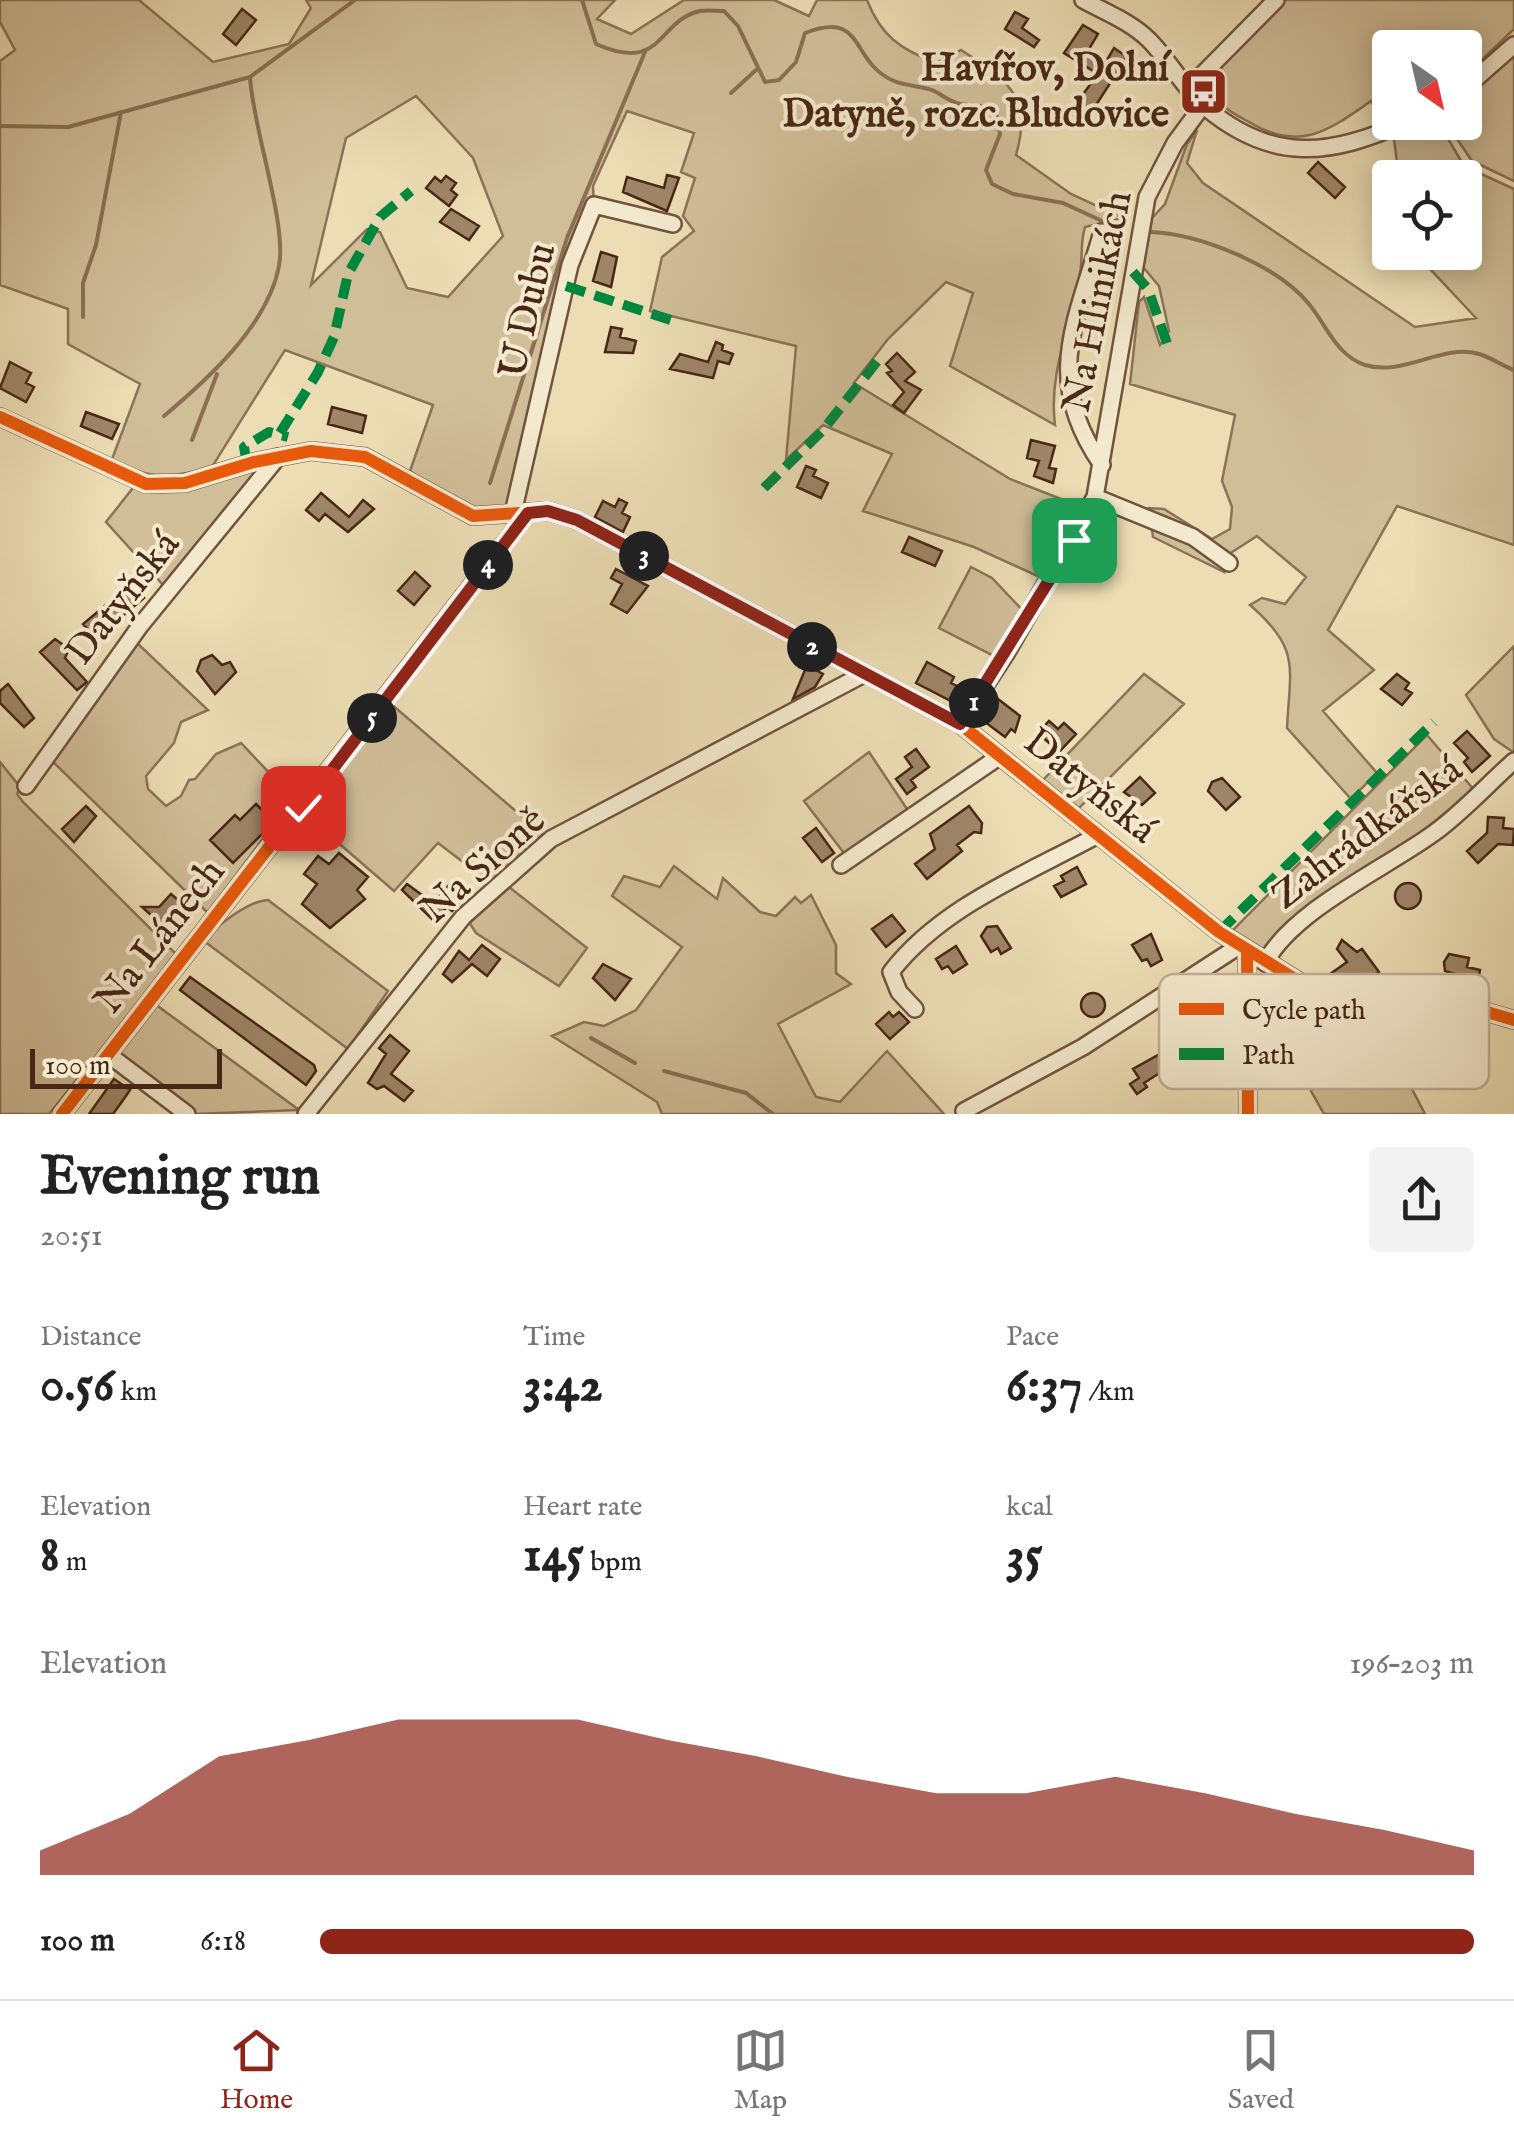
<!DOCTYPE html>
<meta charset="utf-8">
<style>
:root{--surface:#fff;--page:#f2f2f2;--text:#222;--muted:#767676;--line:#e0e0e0;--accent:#8f2418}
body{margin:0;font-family:"IM FELL English",serif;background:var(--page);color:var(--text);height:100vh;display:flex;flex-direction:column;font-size:38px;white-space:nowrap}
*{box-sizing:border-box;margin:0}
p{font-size:32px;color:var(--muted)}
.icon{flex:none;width:55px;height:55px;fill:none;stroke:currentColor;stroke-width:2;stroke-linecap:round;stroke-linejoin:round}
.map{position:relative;height:1114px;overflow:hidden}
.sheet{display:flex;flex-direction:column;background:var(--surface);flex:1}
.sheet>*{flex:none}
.needle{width:65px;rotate:146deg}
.fabs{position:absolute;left:1372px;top:30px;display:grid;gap:20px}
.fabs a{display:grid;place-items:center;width:110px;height:110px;border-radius:10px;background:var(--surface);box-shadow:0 5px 25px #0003;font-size:50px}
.scale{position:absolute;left:30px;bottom:25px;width:192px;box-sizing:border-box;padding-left:10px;border:5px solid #492716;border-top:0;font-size:28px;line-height:35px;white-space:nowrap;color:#492716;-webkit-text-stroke:8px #f3e9ce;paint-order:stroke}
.pin{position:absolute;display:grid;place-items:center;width:85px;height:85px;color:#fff;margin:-42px;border-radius:20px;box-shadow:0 5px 15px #0006}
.km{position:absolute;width:50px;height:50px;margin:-25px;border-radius:50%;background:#222;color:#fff;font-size:28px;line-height:50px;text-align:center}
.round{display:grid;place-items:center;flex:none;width:105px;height:105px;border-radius:10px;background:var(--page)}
.headline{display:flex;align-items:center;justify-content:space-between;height:170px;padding:0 40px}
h1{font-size:55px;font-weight:700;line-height:75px}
.metrics{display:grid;grid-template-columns:repeat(3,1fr);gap:15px;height:170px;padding:10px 40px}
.metrics div{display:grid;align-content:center}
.metrics b{font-size:50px;font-weight:700}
.metrics small{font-size:28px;font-weight:400}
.metrics p{font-size:28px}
.chart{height:280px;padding:20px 40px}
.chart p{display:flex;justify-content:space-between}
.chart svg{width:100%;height:180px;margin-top:10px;fill:var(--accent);opacity:.7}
ul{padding:0 40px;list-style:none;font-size:32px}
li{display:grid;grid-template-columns:160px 120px 1fr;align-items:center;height:75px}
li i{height:25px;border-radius:12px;background:var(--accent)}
.dock{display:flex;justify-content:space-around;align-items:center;height:140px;border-top:2px solid var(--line);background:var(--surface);font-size:28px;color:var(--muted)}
.dock a{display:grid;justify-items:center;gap:5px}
.dock .selected{color:var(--accent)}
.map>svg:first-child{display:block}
</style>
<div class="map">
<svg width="1514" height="1114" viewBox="0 0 1514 1114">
<rect width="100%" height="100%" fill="#ecddb4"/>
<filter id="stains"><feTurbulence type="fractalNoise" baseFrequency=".002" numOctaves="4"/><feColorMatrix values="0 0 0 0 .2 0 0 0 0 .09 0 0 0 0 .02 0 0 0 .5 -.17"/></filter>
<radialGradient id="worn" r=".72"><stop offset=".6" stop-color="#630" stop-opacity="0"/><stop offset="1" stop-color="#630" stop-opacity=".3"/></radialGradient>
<path fill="#d0be99" stroke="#8c7258" stroke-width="2.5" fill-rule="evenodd" d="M0 0H139L213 62 289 44 311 8 306 0H615L597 19 631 34 684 0H774L809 16 817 0H867C881 36 900 49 936 63L961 50C1007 79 1033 97 1016 155L1071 194 1123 218 1085 227C1080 243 1083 256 1080 273 1072 325 1048 371 1055 425L950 366 973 293 946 282 888 339 854 383 1010 479 1079 506 1085 519 1042 578 974 547 863 511 892 454 823 425 786 460 796 346 650 311 662 257 694 231 683 216 695 178 681 172 694 133 627 111 593 186 594 205 581 230 513 513 460 508 410 471 433 405 285 350 212 467C170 479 151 479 111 462L140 384 68 344V309L0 285V61L15 50 0 22ZM416 96 473 158 503 236 448 297 407 288 380 232 367 229 311 285 346 138Z
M1284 0H1514V29L1465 76V48H1390V119L1384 123 1371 101C1327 132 1299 152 1249 122 1234 114 1221 107 1212 93L1214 73Z
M1514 55V181L1472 161 1446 123 1465 122V95Z
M1424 123 1440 125 1464 166 1514 189V545L1397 506 1328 630 1374 670 1323 711 1377 773 1351 799 1287 728C1290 667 1301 649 1250 605L1262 598 1285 604 1306 577 1257 536 1223 558 1224 572 1153 537 1149 508 1164 509 1212 539 1230 529 1232 507 1222 481 1235 415 1130 384 1139 302 1144 297 1160 345 1169 331 1159 286 1143 267 1152 218 1165 204 1187 144 1197 130 1187 163 1203 183 1415 327 1476 318 1415 253 1465 252V178L1399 177 1394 140Z
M247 467 263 469 164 586 106 522 136 484Z
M971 567 992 578 1026 614 998 658 939 628Z
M136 642 208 710 181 722 174 743 146 776 148 789 166 806 181 796 189 780 195 779 216 754 241 743 293 798 208 913 49 758 78 726Z
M1514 646V751L1513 752 1494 739 1466 695Z
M1144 674 1184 704 1079 808 1043 780Z
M390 703 547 838 489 882 438 843 394 891 306 815Z
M1427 735 1475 791 1264 952 1232 931Z
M869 752 909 812 847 857 804 801Z
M0 762 21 788 17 794 23 802 177 955 49 1114H0Z
M674 866 717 899 723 878 760 912 776 916 795 897 801 903 811 895 836 945V973L851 984 778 1024 816 1097 840 1102 887 1051 944 1114H662L657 1102 552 1036 584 1022 604 1026 636 1010 682 947 612 896 624 876 660 887Z
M509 887 587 948 559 986 476 933 469 922Z
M268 900 388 991 348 1049 204 941C216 926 248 901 268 900Z
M1272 975C1325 999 1364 1035 1426 1027L1390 1047 1425 1114H1324L1311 1091 1330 1074 1307 1022 1252 1050 1255 988Z
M155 1004 299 1110 194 1114 125 1060 119 1050Z"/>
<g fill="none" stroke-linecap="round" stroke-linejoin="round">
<path stroke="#8a6f54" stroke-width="4" d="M582 0 596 44C664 74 656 21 700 11 707 10 717 11 724 11L738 26 765 82 779 80 796 62 805 33C866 9 849 62 894 81 906 86 920 86 932 90 941 94 950 102 960 104 974 107 984 103 996 113L1000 134 986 170 992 184 1013 194 1063 203 1113 226
M731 93 756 70
M0 126 68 127 250 77 355 0
M1151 232C1200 234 1277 265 1309 304 1327 326 1336 355 1365 365 1404 377 1442 343 1479 354 1490 357 1503 366 1514 370
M83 317V283L96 245 121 112
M164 416C207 380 268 325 279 266 287 223 253 129 250 77
M192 440 217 374
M490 483 567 238 645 52
M591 1038 635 1063
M664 1071 746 1093 773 1114"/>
</g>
<path fill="#9e8668" stroke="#492716" stroke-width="2.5" d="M242 9 256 20 236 45 223 34Z
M1015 12 1028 19 1022 28 1039 40 1034 47 1005 29Z
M1083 25 1098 34 1086 54 1104 65 1114 48 1127 57 1085 122 1069 113 1098 74 1064 53Z
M1318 162 1345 187 1335 198 1308 173Z
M667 175 679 178 667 211 623 192 627 177 664 188Z
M446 176 456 183 451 190 457 195 449 206 426 188 435 177 441 182Z
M451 209 479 226 469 240 440 222Z
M601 252 617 257 611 287 593 281Z
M611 327 622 329 620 337 636 341 633 353 605 352Z
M716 342 723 345 722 350 733 354 729 364 718 361 713 378 670 369 680 354 708 362Z
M897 353 915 372 905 381 921 390 904 413 893 405 904 392 887 373 892 371 886 364Z
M10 362 31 373 26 383 34 387 26 402 0 388Z
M332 407 366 416 362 433 328 424Z
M86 412 119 424 112 439 81 426Z
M1031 440 1055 446 1049 468 1056 469 1053 483 1034 476 1039 461 1027 458Z
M806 466 816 470 813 476 828 483 821 498 797 487Z
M321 493 349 517 363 500 374 509 348 532 325 514 319 521 306 510Z
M619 499 627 503 622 513 630 517 623 532 595 517 603 501 615 507Z
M909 537 942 551 935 566 902 552Z
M616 569 648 586 627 613 611 604 622 584 611 578Z
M415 572 430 586 414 605 398 591Z
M131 584 144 598 96 638 83 624Z
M55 639 69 649 65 658 87 682 77 690 40 652Z
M212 655 222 665 230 662 236 672 215 694 197 671 201 660Z
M927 662 954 677 951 683 957 686 949 700 916 683Z
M807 665 823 674 815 687 793 699Z
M1397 674 1409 683 1405 689 1412 693 1402 705 1381 689Z
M8 684 34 718 24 727 0 703V691Z
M998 699 1020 716 1015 732 1011 729 1005 737 985 722Z
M1049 721 1058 729 1064 723 1076 734 1059 752 1038 733Z
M1467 731 1490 756 1472 772 1464 762 1468 758 1454 743Z
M916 749 929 767 911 780 916 787 907 794 896 779 912 767 905 757Z
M1140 777 1155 793 1142 805 1124 792Z
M1222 778 1240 797 1226 810 1208 791 1212 782Z
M256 804 274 822 233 863 210 840 235 815 240 820Z
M86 806 96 816 74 842 62 829Z
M969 806 982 823 981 833 974 832 957 845 962 851 927 879 915 864 935 849 930 834Z
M1488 817 1504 818 1503 828 1514 829 1513 845 1498 844 1478 863 1467 851 1487 833Z
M816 828 834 853 822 862 803 838Z
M339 853 368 877 357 890 365 899 330 928 302 904 317 884 304 874 318 856 329 864Z
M1077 867 1086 884 1061 897 1054 886 1064 881 1061 876Z
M1395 896a13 13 0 1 1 26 0a13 13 0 1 1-26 0Z
M407 884 433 903 450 884 465 897 452 911 447 907 434 921 402 890Z
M171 894 183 904 163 926 142 907H159Z
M892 915 905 931 886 947 872 929Z
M997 926 1011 948 1001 954 998 948 991 952 981 936 987 927Z
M1151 934 1162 960 1151 966 1147 959 1142 961 1132 945Z
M1342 940 1357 952 1362 949 1379 972 1359 986 1349 978 1338 985 1330 974 1347 962 1337 949Z
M482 945 500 959 487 976 472 964 452 982 443 974 459 951 469 960Z
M956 946 967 964 953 973 948 966 942 969 936 959Z
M1449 954 1469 958 1467 967 1480 970 1478 981 1445 971 1444 962Z
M603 964 631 979 615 1000 593 978Z
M190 977 314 1065 316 1071 306 1085 180 990Z
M1081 1005a12 12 0 1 1 24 0a12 12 0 1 1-24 0Z
M889 1012 893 1017 899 1012 909 1022 890 1039 876 1024Z
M390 1035 409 1051 391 1074 413 1091 404 1101 384 1086 377 1089 368 1083 386 1054 379 1048Z
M1160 1054 1169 1067 1144 1083 1147 1087 1137 1094 1130 1084 1139 1078 1133 1069Z
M114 1079 130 1090 121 1103 113 1114H89Z"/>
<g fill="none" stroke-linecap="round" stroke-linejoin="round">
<defs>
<path id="minor" d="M1083 0C1105 12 1131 22 1149 40 1169 60 1183 87 1204 106 1272 164 1331 156 1406 122
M1189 88 1276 0
M1465 88 1514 45
M1102 232C1076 323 1042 379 1102 465
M0 417 146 484 185 483 254 462 311 451 365 457 473 516 548 511 577 520 960 724 1219 932 1345 1010 1399 1024 1480 1010 1514 1020
M1095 497 1193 537 1229 563
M513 513 570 265 594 205 673 224
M960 724 1007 652 1095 497 1147 197 1175 143 1203 105
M26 786 140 626 278 457
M841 865 1000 756
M1247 951 1248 1114
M1265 963C1293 910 1386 868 1434 833 1463 812 1488 784 1514 761
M915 1009 899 992 891 972C941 907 1026 874 1096 836
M109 1055 187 1114
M964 1111 1083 1047 1239 946
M62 1114 528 513
M306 1114 463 917 551 839 864 674"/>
</defs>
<use href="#minor" stroke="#72543e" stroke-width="20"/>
<use href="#minor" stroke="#f3e9ce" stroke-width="15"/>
<path stroke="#00873e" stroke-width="10" stroke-dasharray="20 10" stroke-linecap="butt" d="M1133 272 1148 289 1169 349
M566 286 677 322
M280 433 318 372 334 337 348 274 380 217 411 191
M247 464 244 447 269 432 288 437
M764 488 823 430 882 355
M1219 932 1434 722"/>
<defs>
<path id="cycleway" d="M0 417 146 484 185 483 254 462 311 451 365 457 473 516 548 511 577 520 960 724 1219 932 1345 1010 1399 1024 1480 1010 1514 1020
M1247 951 1248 1114
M62 1114 528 513"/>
</defs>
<use href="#cycleway" stroke="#f3e9ce" stroke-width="19"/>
<use href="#cycleway" stroke="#e8590c" stroke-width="12"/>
</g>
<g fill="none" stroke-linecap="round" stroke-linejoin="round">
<defs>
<path id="route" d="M303 808 528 513 548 511 577 520 960 724 1074 540"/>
</defs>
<use href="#route" stroke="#fff" stroke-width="20"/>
<use href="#route" stroke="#8f2418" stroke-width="12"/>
</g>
<defs>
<symbol id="bus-square" viewBox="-11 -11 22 22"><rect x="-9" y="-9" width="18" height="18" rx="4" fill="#8f2418" stroke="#f3e9ce"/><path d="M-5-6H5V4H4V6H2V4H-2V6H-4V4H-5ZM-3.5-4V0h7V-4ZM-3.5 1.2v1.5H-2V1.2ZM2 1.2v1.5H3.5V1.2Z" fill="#fff"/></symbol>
</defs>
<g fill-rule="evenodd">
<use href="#bus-square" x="1176" y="64" width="55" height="55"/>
</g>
<g text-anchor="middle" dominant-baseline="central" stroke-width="8" stroke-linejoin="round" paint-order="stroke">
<g font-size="40" font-weight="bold" fill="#492716" stroke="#f3e9ce" text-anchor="end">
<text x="1169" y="69">Havířov, Dolní<tspan x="1169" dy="46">Datyně, rozc.Bludovice</tspan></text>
</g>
<g font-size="40" fill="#492716" stroke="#f3e9ce">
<text transform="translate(1099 302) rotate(-79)">Na Hlinikách</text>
<text transform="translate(529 311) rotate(-77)">U Dubu</text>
<text transform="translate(124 599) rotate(-52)">Datyňská</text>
<text transform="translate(1089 787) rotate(39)">Datyňská</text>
<text transform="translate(1368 834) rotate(-37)">Zahrádkářská</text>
<text transform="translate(484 866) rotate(-42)">Na Sioně</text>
<text transform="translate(161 937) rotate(-52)">Na Lánech</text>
</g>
</g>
<rect x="1159" y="974" width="330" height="115" rx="15" fill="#f3e9ce" stroke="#c0af97" stroke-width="2.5"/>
<rect x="1179" y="1003" width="45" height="12" fill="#e8590c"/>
<rect x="1179" y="1048" width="45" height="12" fill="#00873e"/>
<g font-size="28" fill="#492716">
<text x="1242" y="1019">Cycle path</text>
<text x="1242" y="1064">Path</text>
</g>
<rect width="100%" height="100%" filter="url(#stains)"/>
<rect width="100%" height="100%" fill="url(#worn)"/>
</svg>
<div class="fabs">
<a><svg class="needle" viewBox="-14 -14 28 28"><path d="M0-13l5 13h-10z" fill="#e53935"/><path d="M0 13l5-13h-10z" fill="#767676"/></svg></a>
<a><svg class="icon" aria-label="locate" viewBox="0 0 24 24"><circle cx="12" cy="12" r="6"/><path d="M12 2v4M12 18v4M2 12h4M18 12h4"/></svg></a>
</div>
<div class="scale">100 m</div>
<div class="pin" style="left:1074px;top:540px;background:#1e9e55"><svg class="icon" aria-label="arrive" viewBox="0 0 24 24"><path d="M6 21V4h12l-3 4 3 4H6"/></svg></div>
<div class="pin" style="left:303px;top:808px;background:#d93025"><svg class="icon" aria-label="check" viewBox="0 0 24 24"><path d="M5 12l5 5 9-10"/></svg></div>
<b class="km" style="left:974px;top:703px">1</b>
<b class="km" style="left:812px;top:647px">2</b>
<b class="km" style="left:644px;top:556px">3</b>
<b class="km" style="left:488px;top:565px">4</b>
<b class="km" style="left:372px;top:718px">5</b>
</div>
<section class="sheet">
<div class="headline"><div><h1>Evening run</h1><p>20:51</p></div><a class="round"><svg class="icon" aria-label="share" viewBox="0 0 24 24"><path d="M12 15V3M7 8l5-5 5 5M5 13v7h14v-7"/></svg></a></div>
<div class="metrics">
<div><p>Distance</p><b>0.56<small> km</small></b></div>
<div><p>Time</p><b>3:42</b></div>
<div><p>Pace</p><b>6:37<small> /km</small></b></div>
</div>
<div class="metrics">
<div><p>Elevation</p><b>8<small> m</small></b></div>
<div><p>Heart rate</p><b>145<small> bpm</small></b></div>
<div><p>kcal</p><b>35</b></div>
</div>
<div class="chart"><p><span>Elevation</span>196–203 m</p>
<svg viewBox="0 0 160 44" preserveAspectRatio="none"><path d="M0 44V38L10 29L20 15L30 11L40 6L50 6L60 6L70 11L80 15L90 20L100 24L110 24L120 20L130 24L140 29L150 33L160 38V44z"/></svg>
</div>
<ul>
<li><b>100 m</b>6:18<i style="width:100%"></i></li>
</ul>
</section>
<nav class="dock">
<a class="selected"><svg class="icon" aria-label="home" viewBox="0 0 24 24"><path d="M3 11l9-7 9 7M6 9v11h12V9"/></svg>Home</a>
<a><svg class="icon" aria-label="map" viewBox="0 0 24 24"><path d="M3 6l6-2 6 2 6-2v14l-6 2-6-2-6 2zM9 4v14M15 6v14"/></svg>Map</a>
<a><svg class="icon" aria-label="saved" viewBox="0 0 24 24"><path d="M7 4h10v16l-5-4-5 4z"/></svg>Saved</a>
</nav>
